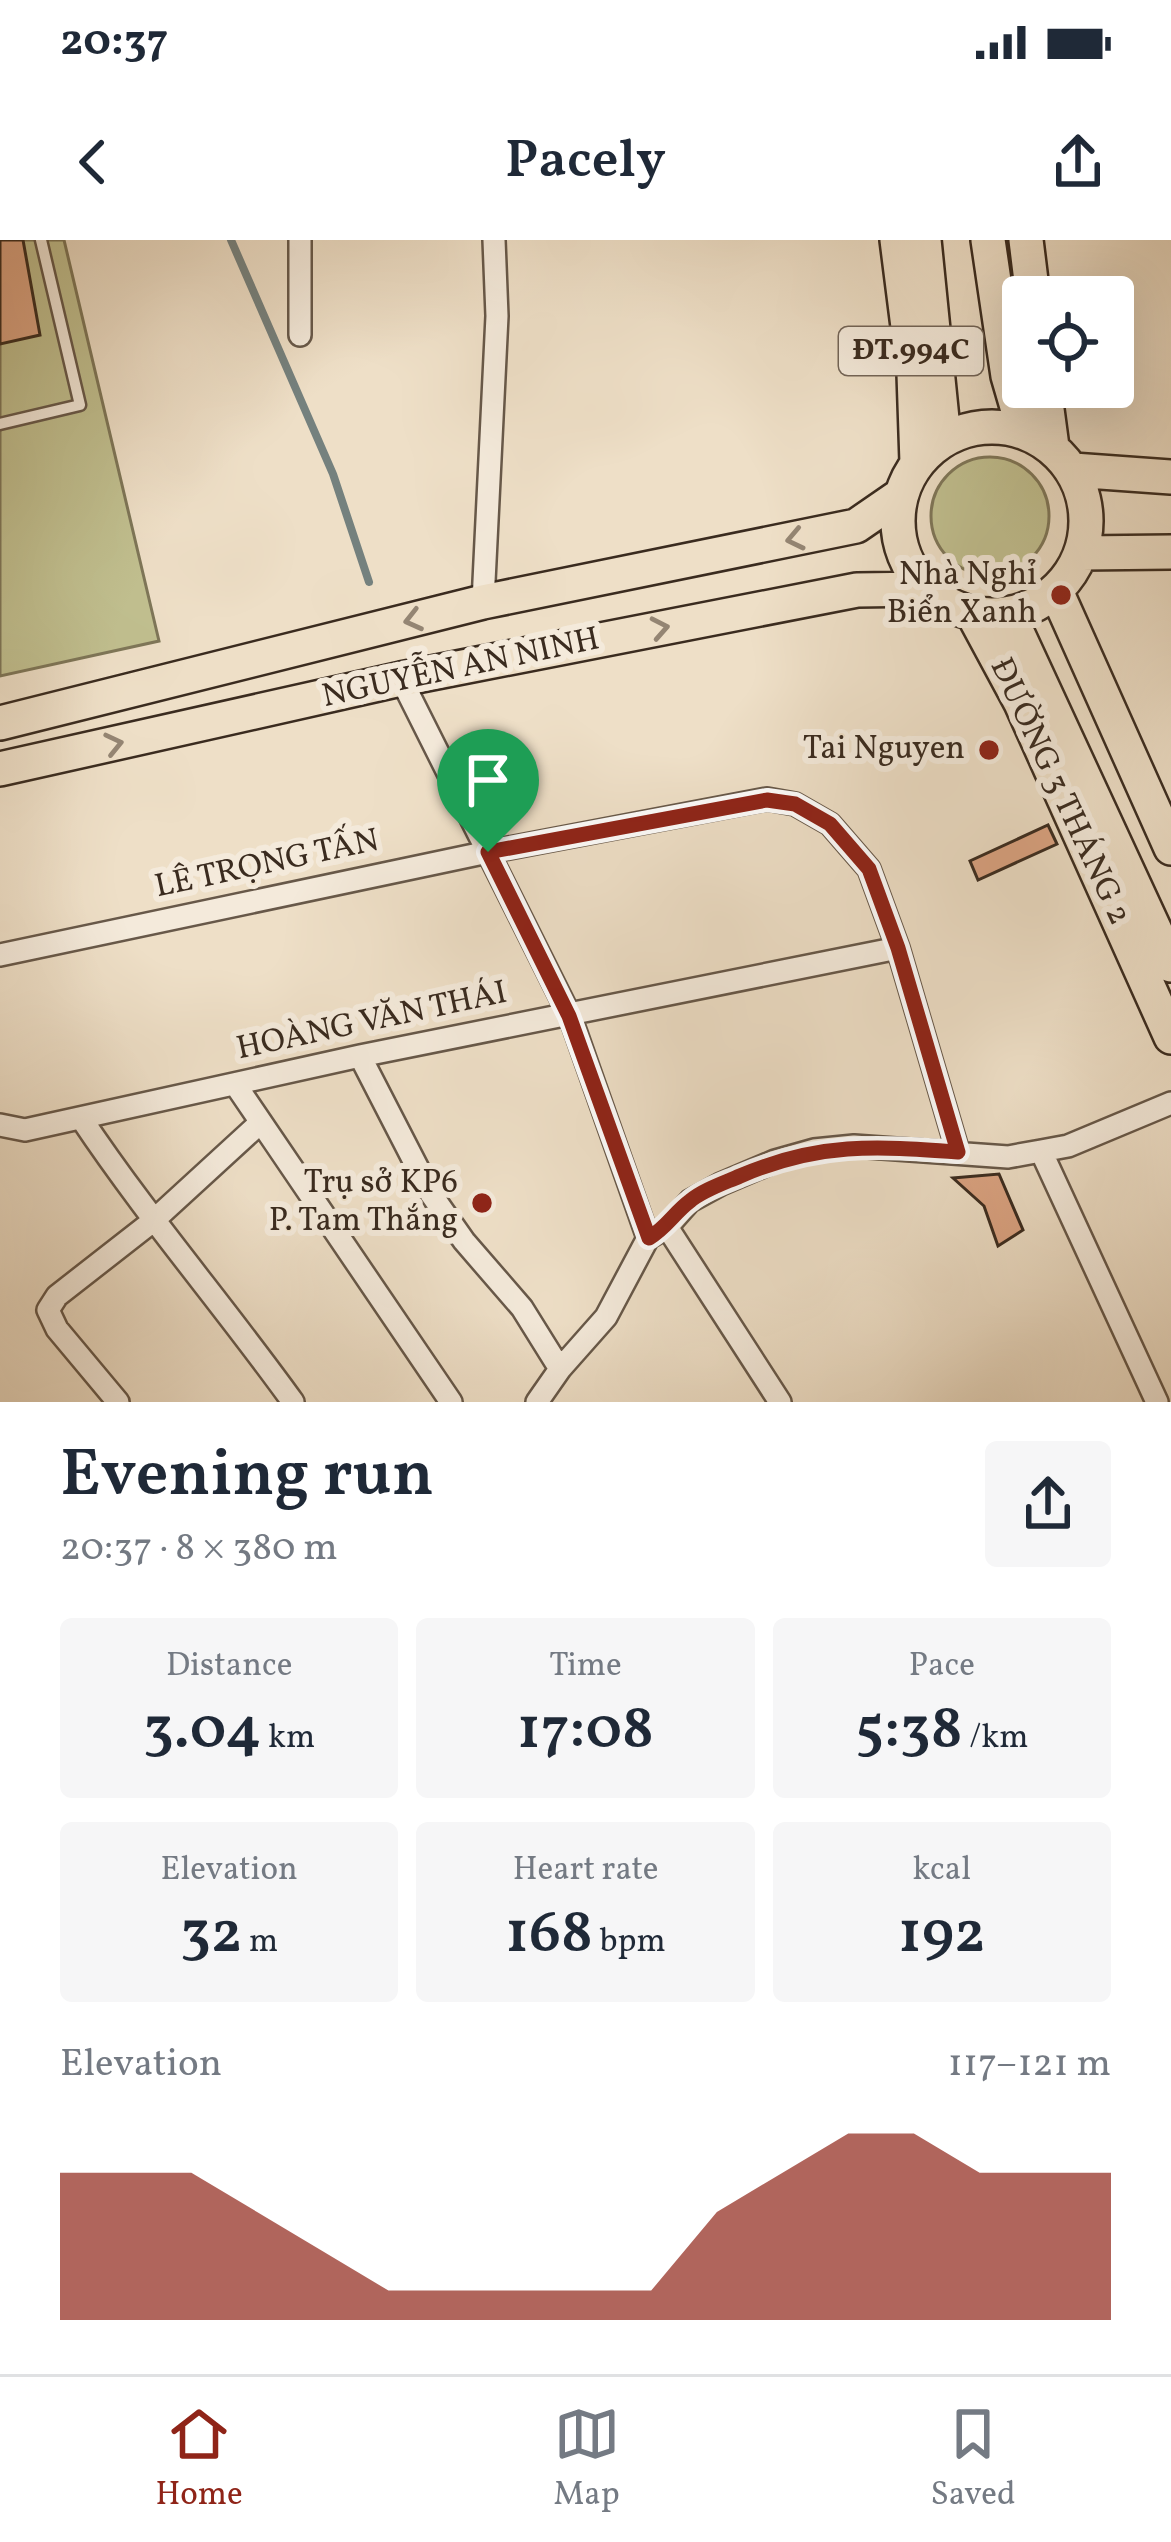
<!DOCTYPE html>
<meta charset="utf-8">
<style>
:root{--surface:#fff;--page:#f6f6f7;--text:#1f2937;--muted:#747a83;--line:#e0e1e3;--accent:#8f2418}
body{margin:0;font-family:Vollkorn,serif;background:var(--page);color:var(--text);height:100vh;display:flex;flex-direction:column;font-size:45px;white-space:nowrap}
*{box-sizing:border-box;margin:0}
p{font-size:39px;color:var(--muted)}
.icon{flex:none;width:66px;height:66px;fill:none;stroke:currentColor;stroke-width:2;stroke-linecap:round;stroke-linejoin:round}
.map{position:relative;height:1162px;overflow:hidden}
.panel{display:flex;flex-direction:column;background:var(--surface);flex:1}
.panel>*{flex:none}
.controls{position:absolute;left:1002px;top:36px;display:grid;gap:24px}
.controls a{display:grid;place-items:center;width:132px;height:132px;border-radius:12px;background:var(--surface);box-shadow:0 12px 48px #0002;font-size:60px}
.pin{position:absolute;display:grid;place-items:center;width:102px;height:102px;color:#fff;margin:-123px -51px;border-radius:50% 50% 50% 0;rotate:-45deg;box-shadow:0 0 12px #0007}
.pin .icon{rotate:45deg}
.round{display:grid;place-items:center;flex:none;width:126px;height:126px;border-radius:12px;background:var(--page)}
.head{display:flex;align-items:center;justify-content:space-between;height:204px;padding:0 60px}
h1{font-size:66px;font-weight:600;line-height:90px}
.metrics{display:grid;grid-template-columns:repeat(3,1fr);gap:18px;height:204px;padding:12px 60px}
.metrics div{display:grid;align-content:center;border-radius:12px;background:var(--page);text-align:center}
.metrics b{font-size:60px;font-weight:600}
.metrics small{font-size:33px;font-weight:400}
.metrics p{font-size:33px}
.chart{height:336px;padding:24px 60px}
.chart p{display:flex;justify-content:space-between}
.chart svg{width:100%;height:216px;margin-top:12px;fill:var(--accent);opacity:.7}
.status{display:flex;justify-content:space-between;align-items:center;height:84px;padding:0 60px;background:var(--surface);direction:ltr}
.status svg{height:33px;fill:currentColor}
header{display:flex;justify-content:space-between;align-items:center;height:156px;padding:0 60px;background:var(--surface);font-size:54px;font-weight:600}
.tabs{display:flex;justify-content:space-around;align-items:center;height:168px;border-top:3px solid var(--line);background:var(--surface);font-size:33px;color:var(--muted)}
.tabs a{display:grid;justify-items:center;gap:6px}
.tabs .on{color:var(--accent)}
.map>svg:first-child{display:block}
</style>
<div class="status"><b>20:37</b><svg viewBox="0 0 49 12"><path d="M0 12V9h3v3zM5 12V6h3v6zM10 12V3h3v9zM15 12V0h3v12zM26 1h20v11H26zM47 4h2v5h-2z"/></svg></div>
<header><svg class="icon" aria-label="back" viewBox="0 0 24 24"><path d="M15 5l-7 7 7 7"/></svg>Pacely<svg class="icon" aria-label="share" viewBox="0 0 24 24"><path d="M12 15V3M7 8l5-5 5 5M5 13v7h14v-7"/></svg></header>
<div class="map">
<svg width="1171" height="1162" viewBox="0 0 1171 1162">
<rect width="100%" height="100%" fill="#eedfc7"/>
<filter id="stains"><feTurbulence type="fractalNoise" baseFrequency=".00167" numOctaves="4"/><feColorMatrix values="0 0 0 0 .2 0 0 0 0 .09 0 0 0 0 .02 0 0 0 .5 -.17"/></filter>
<radialGradient id="worn" r=".72"><stop offset=".6" stop-color="#630" stop-opacity="0"/><stop offset="1" stop-color="#630" stop-opacity=".3"/></radialGradient>
<path fill="#c1c090" stroke="#7e7658" stroke-width="3" d="M0 0H64L159 401 0 436Z
M931 276a59 59 0 1 1 118 0a59 59 0 1 1-118 0Z"/>
<g fill="none" stroke-linecap="round" stroke-linejoin="round">
<path stroke="#75817e" stroke-width="8" d="M231 0 333 234 369 342"/>
</g>
<path fill="#dca483" stroke="#3a2b1f" stroke-width="3" d="M0 0H23L40 95 0 104Z
M1048 585 1057 604 978 640 970 621Z
M999 934 1023 990 998 1006 984 966 953 938Z"/>
<g fill="none" stroke-linecap="round" stroke-linejoin="round">
<defs>
<path id="lane" d="M0 184 80 165 41 0"/>
<path id="street" d="M300 95V0
M483 362 497 76 494 0
M401 439 570 776 648 998
M0 715 488 612 767 559 795 564 830 584 869 629 898 708 958 912
M360 816 431 954 464 1001 522 1068 560 1129
M235 844 451 1162
M81 878C147 977 224 1066 293 1162
M0 885 25 890 360 816 898 708
M1041 911 1157 1162
M667 987 780 1162
M118 1162 57 1089 48 1070 57 1056 153 981 261 882
M537 1162 560 1129 606 1077 648 998 667 987 690 961 721 944 775 921 814 910 854 906 1008 917 1041 911 1068 906 1171 863"/>
<path id="primary" d="M897 0 914 134 917 223
M924 0 944 199
M988 0 1008 136 1024 191
M1026 0 1033 57
M1044 147 1052 207
M898 281a94 94 0 1 1 188 0a94 94 0 1 1-188 0Z
M1073 230 1171 237
M1082 313 1171 312
M1056 351 1171 608
M973 374 1021 463 1171 797
M1009 375 1171 725
M0 483 483 362 856 286 901 255
M0 529 401 439 857 350 926 349"/>
</defs>
<use href="#lane" stroke="#675849" stroke-width="15"/>
<use href="#street" stroke="#675849" stroke-width="26"/>
<use href="#primary" stroke="#3a2b1f" stroke-width="38"/>
<use href="#lane" stroke="#f4eadb" stroke-width="10"/>
<use href="#street" stroke="#f4eadb" stroke-width="21"/>
<use href="#primary" stroke="#eedfc7" stroke-width="33"/>
</g>
<defs><path id="oneway-chevron" d="M-2-3.5L2.5 0L-2 3.5" fill="none" stroke-width="1.6" stroke-linecap="round" stroke-linejoin="round" transform="scale(3)"/></defs>
<g stroke="#948573">
<use href="#oneway-chevron" transform="translate(795 299) rotate(168)"/>
<use href="#oneway-chevron" transform="translate(413 380) rotate(166)"/>
<use href="#oneway-chevron" transform="translate(660 388) rotate(-11)"/>
<use href="#oneway-chevron" transform="translate(114 504) rotate(-13)"/>
</g>
<g fill="none" stroke-linecap="round" stroke-linejoin="round">
<defs>
<path id="route" d="M767 560 795 564 830 584 869 629 898 708 958 912C875 906 819 902 740 936 724 943 703 950 690 961 674 973 667 987 649 998L569 776 488 612Z"/>
</defs>
<use href="#route" stroke="#fff" stroke-width="24"/>
<use href="#route" stroke="#8f2418" stroke-width="15"/>
</g>
<g fill="#8f2418" stroke="#f4eadb" stroke-width="4.5">
<circle cx="1061" cy="355" r="12"/>
<circle cx="989" cy="510" r="12"/>
<circle cx="482" cy="963" r="12"/>
</g>
<g text-anchor="middle" dominant-baseline="central" stroke-width="12" stroke-linejoin="round" paint-order="stroke">
<rect fill="#f4eadb" stroke="#726457" stroke-width="3" x="839" y="87" width="144" height="48" rx="9"/>
<g font-size="30" font-weight="bold" fill="#3a2b1f">
<text x="911" y="111">ĐT.994C</text>
</g>
<g font-size="33" fill="#3a2b1f" stroke="#f4eadb" text-anchor="end">
<text x="1037" y="336">Nhà Nghỉ<tspan x="1037" dy="38">Biển Xanh</tspan></text>
<text x="965" y="510">Tai Nguyen</text>
<text x="458" y="944">Trụ sở KP6<tspan x="458" dy="38">P. Tam Thắng</tspan></text>
</g>
<g font-size="33" fill="#3a2b1f" stroke="#f4eadb">
<text transform="translate(461 429) rotate(-12)">NGUYỄN AN NINH</text>
<text transform="translate(1059 552) rotate(65)">ĐƯỜNG 3 THÁNG 2</text>
<text transform="translate(267 625) rotate(-12)">LÊ TRỌNG TẤN</text>
<text transform="translate(372 782) rotate(-12)">HOÀNG VĂN THÁI</text>
</g>
</g>
<rect width="100%" height="100%" filter="url(#stains)"/>
<rect width="100%" height="100%" fill="url(#worn)"/>
</svg>
<div class="controls">
<a><svg class="icon" aria-label="locate" viewBox="0 0 24 24"><circle cx="12" cy="12" r="6"/><path d="M12 2v4M12 18v4M2 12h4M18 12h4"/></svg></a>
</div>
<div class="pin" style="left:488px;top:612px;background:#1e9e55"><svg class="icon" aria-label="arrive" viewBox="0 0 24 24"><path d="M6 21V4h12l-3 4 3 4H6"/></svg></div>
</div>
<section class="panel">
<div class="head"><div><h1>Evening run</h1><p>20:37 · 8 × 380 m</p></div><a class="round"><svg class="icon" aria-label="share" viewBox="0 0 24 24"><path d="M12 15V3M7 8l5-5 5 5M5 13v7h14v-7"/></svg></a></div>
<div class="metrics">
<div><p>Distance</p><b>3.04<small> km</small></b></div>
<div><p>Time</p><b>17:08</b></div>
<div><p>Pace</p><b>5:38<small> /km</small></b></div>
</div>
<div class="metrics">
<div><p>Elevation</p><b>32<small> m</small></b></div>
<div><p>Heart rate</p><b>168<small> bpm</small></b></div>
<div><p>kcal</p><b>192</b></div>
</div>
<div class="chart"><p><span>Elevation</span>117–121 m</p>
<svg viewBox="0 0 160 44" preserveAspectRatio="none"><path d="M0 44V14L10 14L20 14L30 22L40 30L50 38L60 38L70 38L80 38L90 38L100 22L110 14L120 6L130 6L140 14L150 14L160 14V44z"/></svg>
</div>
</section>
<nav class="tabs">
<a class="on"><svg class="icon" aria-label="home" viewBox="0 0 24 24"><path d="M3 11l9-7 9 7M6 9v11h12V9"/></svg>Home</a>
<a><svg class="icon" aria-label="map" viewBox="0 0 24 24"><path d="M3 6l6-2 6 2 6-2v14l-6 2-6-2-6 2zM9 4v14M15 6v14"/></svg>Map</a>
<a><svg class="icon" aria-label="saved" viewBox="0 0 24 24"><path d="M7 4h10v16l-5-4-5 4z"/></svg>Saved</a>
</nav>
